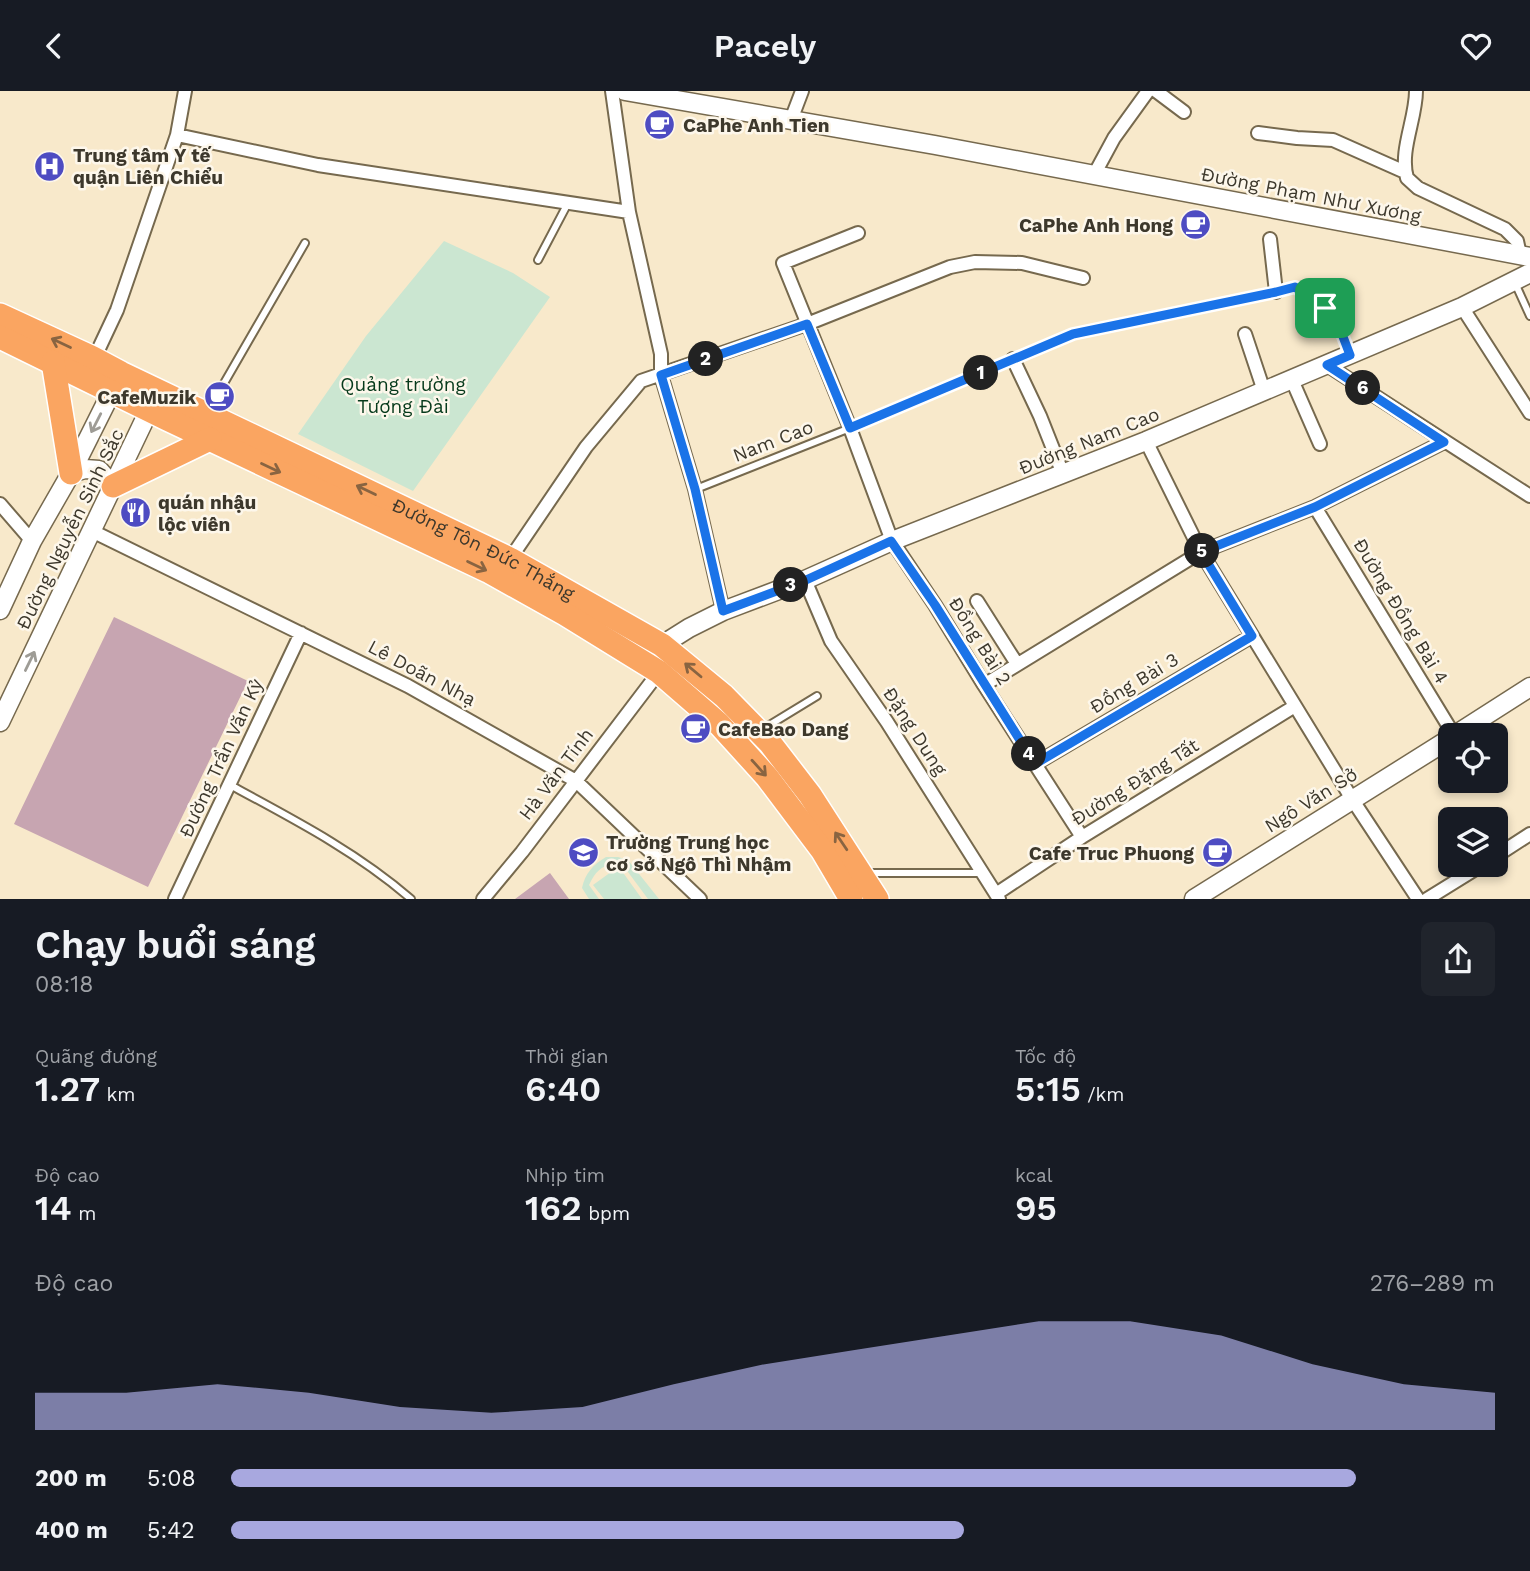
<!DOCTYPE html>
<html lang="vi">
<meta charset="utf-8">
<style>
:root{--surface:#171b24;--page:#20242c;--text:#f1f3f6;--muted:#9ea1a6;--accent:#a8a8df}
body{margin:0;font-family:"Work Sans",sans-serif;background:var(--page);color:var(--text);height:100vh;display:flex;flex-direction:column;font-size:26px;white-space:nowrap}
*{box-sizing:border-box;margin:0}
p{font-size:23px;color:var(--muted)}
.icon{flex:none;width:38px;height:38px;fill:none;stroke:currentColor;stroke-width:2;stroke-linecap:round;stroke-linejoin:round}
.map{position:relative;height:808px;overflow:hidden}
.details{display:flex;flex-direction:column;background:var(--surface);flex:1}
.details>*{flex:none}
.controls{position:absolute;left:1438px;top:632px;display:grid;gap:14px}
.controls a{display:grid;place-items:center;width:70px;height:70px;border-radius:10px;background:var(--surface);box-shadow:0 4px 10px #0003;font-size:35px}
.pin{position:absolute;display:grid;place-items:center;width:60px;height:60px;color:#fff;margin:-30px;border-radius:14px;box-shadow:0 4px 10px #0006}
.km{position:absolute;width:35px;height:35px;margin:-18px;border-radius:50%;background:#222;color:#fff;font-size:19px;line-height:35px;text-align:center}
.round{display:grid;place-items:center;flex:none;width:74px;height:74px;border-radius:10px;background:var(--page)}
.overview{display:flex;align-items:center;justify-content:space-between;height:119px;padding:0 35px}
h1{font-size:38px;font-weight:600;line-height:52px}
.figures{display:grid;grid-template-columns:repeat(3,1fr);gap:10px;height:119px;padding:7px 35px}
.figures div{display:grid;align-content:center}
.figures b{font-size:35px;font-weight:600}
.figures small{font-size:19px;font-weight:400}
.figures p{font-size:19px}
.chart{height:196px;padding:14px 35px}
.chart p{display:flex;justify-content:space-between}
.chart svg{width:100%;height:126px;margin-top:7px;fill:var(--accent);opacity:.7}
ul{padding:0 35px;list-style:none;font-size:23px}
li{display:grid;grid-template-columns:112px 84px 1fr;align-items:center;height:52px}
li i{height:18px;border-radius:9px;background:var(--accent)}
header{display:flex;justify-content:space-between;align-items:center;height:91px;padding:0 35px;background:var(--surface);font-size:32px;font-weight:600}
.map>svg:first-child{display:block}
</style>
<header><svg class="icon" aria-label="back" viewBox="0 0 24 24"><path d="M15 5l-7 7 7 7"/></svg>Pacely<svg class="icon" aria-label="heart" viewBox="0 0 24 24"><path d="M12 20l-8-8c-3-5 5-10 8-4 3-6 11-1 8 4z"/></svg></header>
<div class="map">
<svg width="1530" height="808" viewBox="0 0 1530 808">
<rect width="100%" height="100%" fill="#f8e9cb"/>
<path fill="#cbe6d1" d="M444 150 513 182 550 206 413 400 298 343 366 245Z
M606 766H618L628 769 659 808H648L625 777 615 772C601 775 595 781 589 794L599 808H589L582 797C585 782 593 774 606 766Z
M618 776H619L642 808H604L593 794Z"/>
<path fill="#c7a5b1" d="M114 526 248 590 148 796 14 733Z
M550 782 569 808H515Z"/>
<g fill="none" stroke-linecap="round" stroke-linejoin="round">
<defs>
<path id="lane" d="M538 169 568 112
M1515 192 1530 225
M208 320 305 152
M696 398 850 337 1073 243 1276 201 1295 196 1325 217 1337 230 1349 262
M763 638 817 605
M230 694C293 728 357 761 411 808
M866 782H981"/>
<path id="street" d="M612 0 629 121 661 263V284L695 398 723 520
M1156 0 1184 21
M1416 0C1416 28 1399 60 1407 87L1418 97 1505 138 1517 150 1520 164
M791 29 802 0
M1258 42 1297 47 1333 49 1405 81
M177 44 318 74 629 121
M1094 84 1114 47 1148 0
M858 142 783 172 850 337 892 450 935 514 984 594 1082 746
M1270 148 1276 201
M1462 216 1530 322
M1245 243 1264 300
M94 268 117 219 177 44 185 0
M1013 268 1040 325 1063 383
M1327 274 1530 405
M1292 289 1320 353
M1146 350 1201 461 1352 708 1418 808
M0 413 32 450
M1315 416 1454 644
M92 440 408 595 576 690 700 808
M510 468 586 356 641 290 807 233 950 176 975 171 1022 172 1083 187
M805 489 831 550 887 631 999 808
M977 510 1017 573
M984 594 1201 461 1315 416 1444 351
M1035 673 1252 545
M1496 765 1530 743
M996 803 1082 746 1295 615
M175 808 301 542
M483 808 522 761 659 581
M1427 808 1482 774"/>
<path id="secondary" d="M625 0 935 54 1530 166
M71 382 85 378 99 379 113 395
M0 519 32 450 71 382 116 292
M662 554 689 537 723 520 805 489 892 450 1146 350 1462 216 1530 182
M0 631 154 309
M1455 644 1530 596
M1194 808 1451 647"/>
<g id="highway">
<path id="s1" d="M0 224 91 266 121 282 510 468 662 554 724 605 770 652 810 704 877 808"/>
<path d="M0 246 167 328 488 480 565 523 659 581 719 633 767 686 822 759 851 808"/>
<path d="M53 271 71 382"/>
<path d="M113 395 210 348"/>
</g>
</defs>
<use href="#lane" stroke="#76694e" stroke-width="10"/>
<use href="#street" stroke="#76694e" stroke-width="16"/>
<use href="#secondary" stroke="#76694e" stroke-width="21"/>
<use href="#highway" stroke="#fff" stroke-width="26"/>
<use href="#lane" stroke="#fff" stroke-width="6"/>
<use href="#street" stroke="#fff" stroke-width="12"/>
<use href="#secondary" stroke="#fff" stroke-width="18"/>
<use href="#highway" stroke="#faa561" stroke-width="23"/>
</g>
<defs><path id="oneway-shaft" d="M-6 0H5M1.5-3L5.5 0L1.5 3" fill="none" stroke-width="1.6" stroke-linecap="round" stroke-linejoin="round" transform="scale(1.75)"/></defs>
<g stroke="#896441">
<use href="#oneway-shaft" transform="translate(61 252) rotate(-155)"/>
<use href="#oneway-shaft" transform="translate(271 377) rotate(25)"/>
<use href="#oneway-shaft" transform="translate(366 399) rotate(-154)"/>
<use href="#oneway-shaft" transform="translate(477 475) rotate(26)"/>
<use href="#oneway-shaft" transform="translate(693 579) rotate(-140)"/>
<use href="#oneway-shaft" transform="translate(759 677) rotate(48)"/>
<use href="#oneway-shaft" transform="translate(841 750) rotate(-124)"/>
</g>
<g stroke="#9e9c96">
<use href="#oneway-shaft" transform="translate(96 332) rotate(117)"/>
<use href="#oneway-shaft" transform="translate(30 570) rotate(-64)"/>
</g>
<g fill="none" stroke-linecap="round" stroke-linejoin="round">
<defs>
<path id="route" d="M1295 196 1325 217 1337 230 1350 264 1327 274 1444 351 1315 416 1201 461 1252 545 1035 673 935 514 891 450 806 489 723 520 695 398 661 284 807 233 850 337 1073 243 1276 201Z"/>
</defs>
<use href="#route" stroke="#fff" stroke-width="14"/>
<use href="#route" stroke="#1a73e8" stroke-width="9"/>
</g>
<defs>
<symbol id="cafe-disc" viewBox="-11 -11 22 22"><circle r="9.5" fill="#4e4cc2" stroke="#fdf7eb"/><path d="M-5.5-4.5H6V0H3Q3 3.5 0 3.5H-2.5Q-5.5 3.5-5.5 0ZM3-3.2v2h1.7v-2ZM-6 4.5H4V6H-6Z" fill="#fff"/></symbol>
<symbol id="hospital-disc" viewBox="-11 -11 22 22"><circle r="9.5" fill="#4e4cc2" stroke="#fdf7eb"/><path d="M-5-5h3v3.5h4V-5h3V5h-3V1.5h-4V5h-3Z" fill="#fff"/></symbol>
<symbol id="restaurant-disc" viewBox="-11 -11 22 22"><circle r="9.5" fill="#4e4cc2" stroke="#fdf7eb"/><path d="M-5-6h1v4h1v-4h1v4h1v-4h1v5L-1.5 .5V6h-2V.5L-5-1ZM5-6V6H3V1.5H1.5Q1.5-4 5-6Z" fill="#fff"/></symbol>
<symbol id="school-disc" viewBox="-11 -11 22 22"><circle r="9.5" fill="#4e4cc2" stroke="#fdf7eb"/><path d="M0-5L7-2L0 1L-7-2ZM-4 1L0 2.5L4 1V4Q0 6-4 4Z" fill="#fff"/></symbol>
</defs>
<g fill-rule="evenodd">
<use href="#cafe-disc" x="642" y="16" width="35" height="35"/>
<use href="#hospital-disc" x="32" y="58" width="35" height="35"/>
<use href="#cafe-disc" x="1178" y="116" width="35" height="35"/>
<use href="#cafe-disc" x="202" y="288" width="35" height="35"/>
<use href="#restaurant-disc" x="118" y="404" width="35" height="35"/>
<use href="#cafe-disc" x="678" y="620" width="35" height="35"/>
<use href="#school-disc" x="566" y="744" width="35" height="35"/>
<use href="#cafe-disc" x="1200" y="744" width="35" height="35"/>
</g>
<g text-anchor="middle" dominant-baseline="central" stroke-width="5" stroke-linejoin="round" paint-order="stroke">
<g font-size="19" font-weight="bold" fill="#3d382c" stroke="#fdf7eb" text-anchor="start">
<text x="683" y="34">CaPhe Anh Tien</text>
<text x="73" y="64">Trung tâm Y tế<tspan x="73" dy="22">quận Liên Chiểu</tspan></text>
<text x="1173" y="134" text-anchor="end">CaPhe Anh Hong</text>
<text x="196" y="306" text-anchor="end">CafeMuzik</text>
<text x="158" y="411">quán nhậu<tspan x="158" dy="22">lộc viên</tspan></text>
<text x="718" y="638">CafeBao Dang</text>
<text x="606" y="751">Trường Trung học<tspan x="606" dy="22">cơ sở Ngô Thì Nhậm</tspan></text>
<text x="1194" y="762" text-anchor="end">Cafe Truc Phuong</text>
</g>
<g font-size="19" fill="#3d382c" stroke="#fdf7eb">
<text transform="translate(1311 104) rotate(11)">Đường Phạm Như Xương</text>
<text transform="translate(773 350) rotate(-21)">Nam Cao</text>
<text transform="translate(1089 350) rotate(-22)">Đường Nam Cao</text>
<text transform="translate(70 438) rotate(-64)">Đường Nguyễn Sinh Sắc</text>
<text stroke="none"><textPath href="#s1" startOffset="537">Đường Tôn Đức Thắng</textPath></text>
<text transform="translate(1401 520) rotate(59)">Đường Đồng Bài 4</text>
<text transform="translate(980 550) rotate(58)">Đồng Bài 2</text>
<text transform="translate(422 582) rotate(28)">Lê Doãn Nhạ</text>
<text transform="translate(1134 592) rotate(-31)">Đồng Bài 3</text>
<text transform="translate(915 640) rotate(57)">Đặng Dung</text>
<text transform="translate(221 667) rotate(-65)">Đường Trần Văn Kỷ</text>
<text transform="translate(556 683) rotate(-53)">Hà Văn Tính</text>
<text transform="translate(1135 691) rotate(-32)">Đường Đặng Tất</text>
<text transform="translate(1311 709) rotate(-32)">Ngô Văn Sở</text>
</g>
<g font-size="19" fill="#063a1b" stroke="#fdf7eb">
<text x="403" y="293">Quảng trường<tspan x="403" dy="22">Tượng Đài</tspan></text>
</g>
</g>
</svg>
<div class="controls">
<a><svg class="icon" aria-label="locate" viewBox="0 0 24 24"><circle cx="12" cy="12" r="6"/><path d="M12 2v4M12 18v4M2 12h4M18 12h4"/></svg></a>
<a><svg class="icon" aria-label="layers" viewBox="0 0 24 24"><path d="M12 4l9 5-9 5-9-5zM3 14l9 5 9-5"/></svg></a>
</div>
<div class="pin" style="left:1325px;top:217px;background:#1e9e55"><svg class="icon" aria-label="arrive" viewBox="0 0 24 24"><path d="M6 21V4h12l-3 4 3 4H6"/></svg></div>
<b class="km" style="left:981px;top:282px">1</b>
<b class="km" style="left:706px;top:268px">2</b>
<b class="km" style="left:791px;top:494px">3</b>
<b class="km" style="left:1029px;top:663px">4</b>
<b class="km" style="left:1202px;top:460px">5</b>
<b class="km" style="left:1363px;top:297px">6</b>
</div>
<section class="details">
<div class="overview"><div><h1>Chạy buổi sáng</h1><p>08:18</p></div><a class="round"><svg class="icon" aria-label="share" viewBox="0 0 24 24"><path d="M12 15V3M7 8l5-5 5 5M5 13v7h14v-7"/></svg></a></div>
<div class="figures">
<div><p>Quãng đường</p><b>1.27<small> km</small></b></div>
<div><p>Thời gian</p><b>6:40</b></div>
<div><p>Tốc độ</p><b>5:15<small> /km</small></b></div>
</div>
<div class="figures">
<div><p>Độ cao</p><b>14<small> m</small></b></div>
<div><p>Nhịp tim</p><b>162<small> bpm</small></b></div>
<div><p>kcal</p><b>95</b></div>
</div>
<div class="chart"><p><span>Độ cao</span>276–289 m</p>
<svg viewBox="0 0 160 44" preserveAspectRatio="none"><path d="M0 44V31L10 31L20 28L30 31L40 36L50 38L60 36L70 28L80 21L90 16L100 11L110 6L120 6L130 11L140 21L150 28L160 31V44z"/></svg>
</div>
<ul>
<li><b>200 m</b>5:08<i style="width:89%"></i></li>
<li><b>400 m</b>5:42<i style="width:58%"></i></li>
</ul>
</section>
